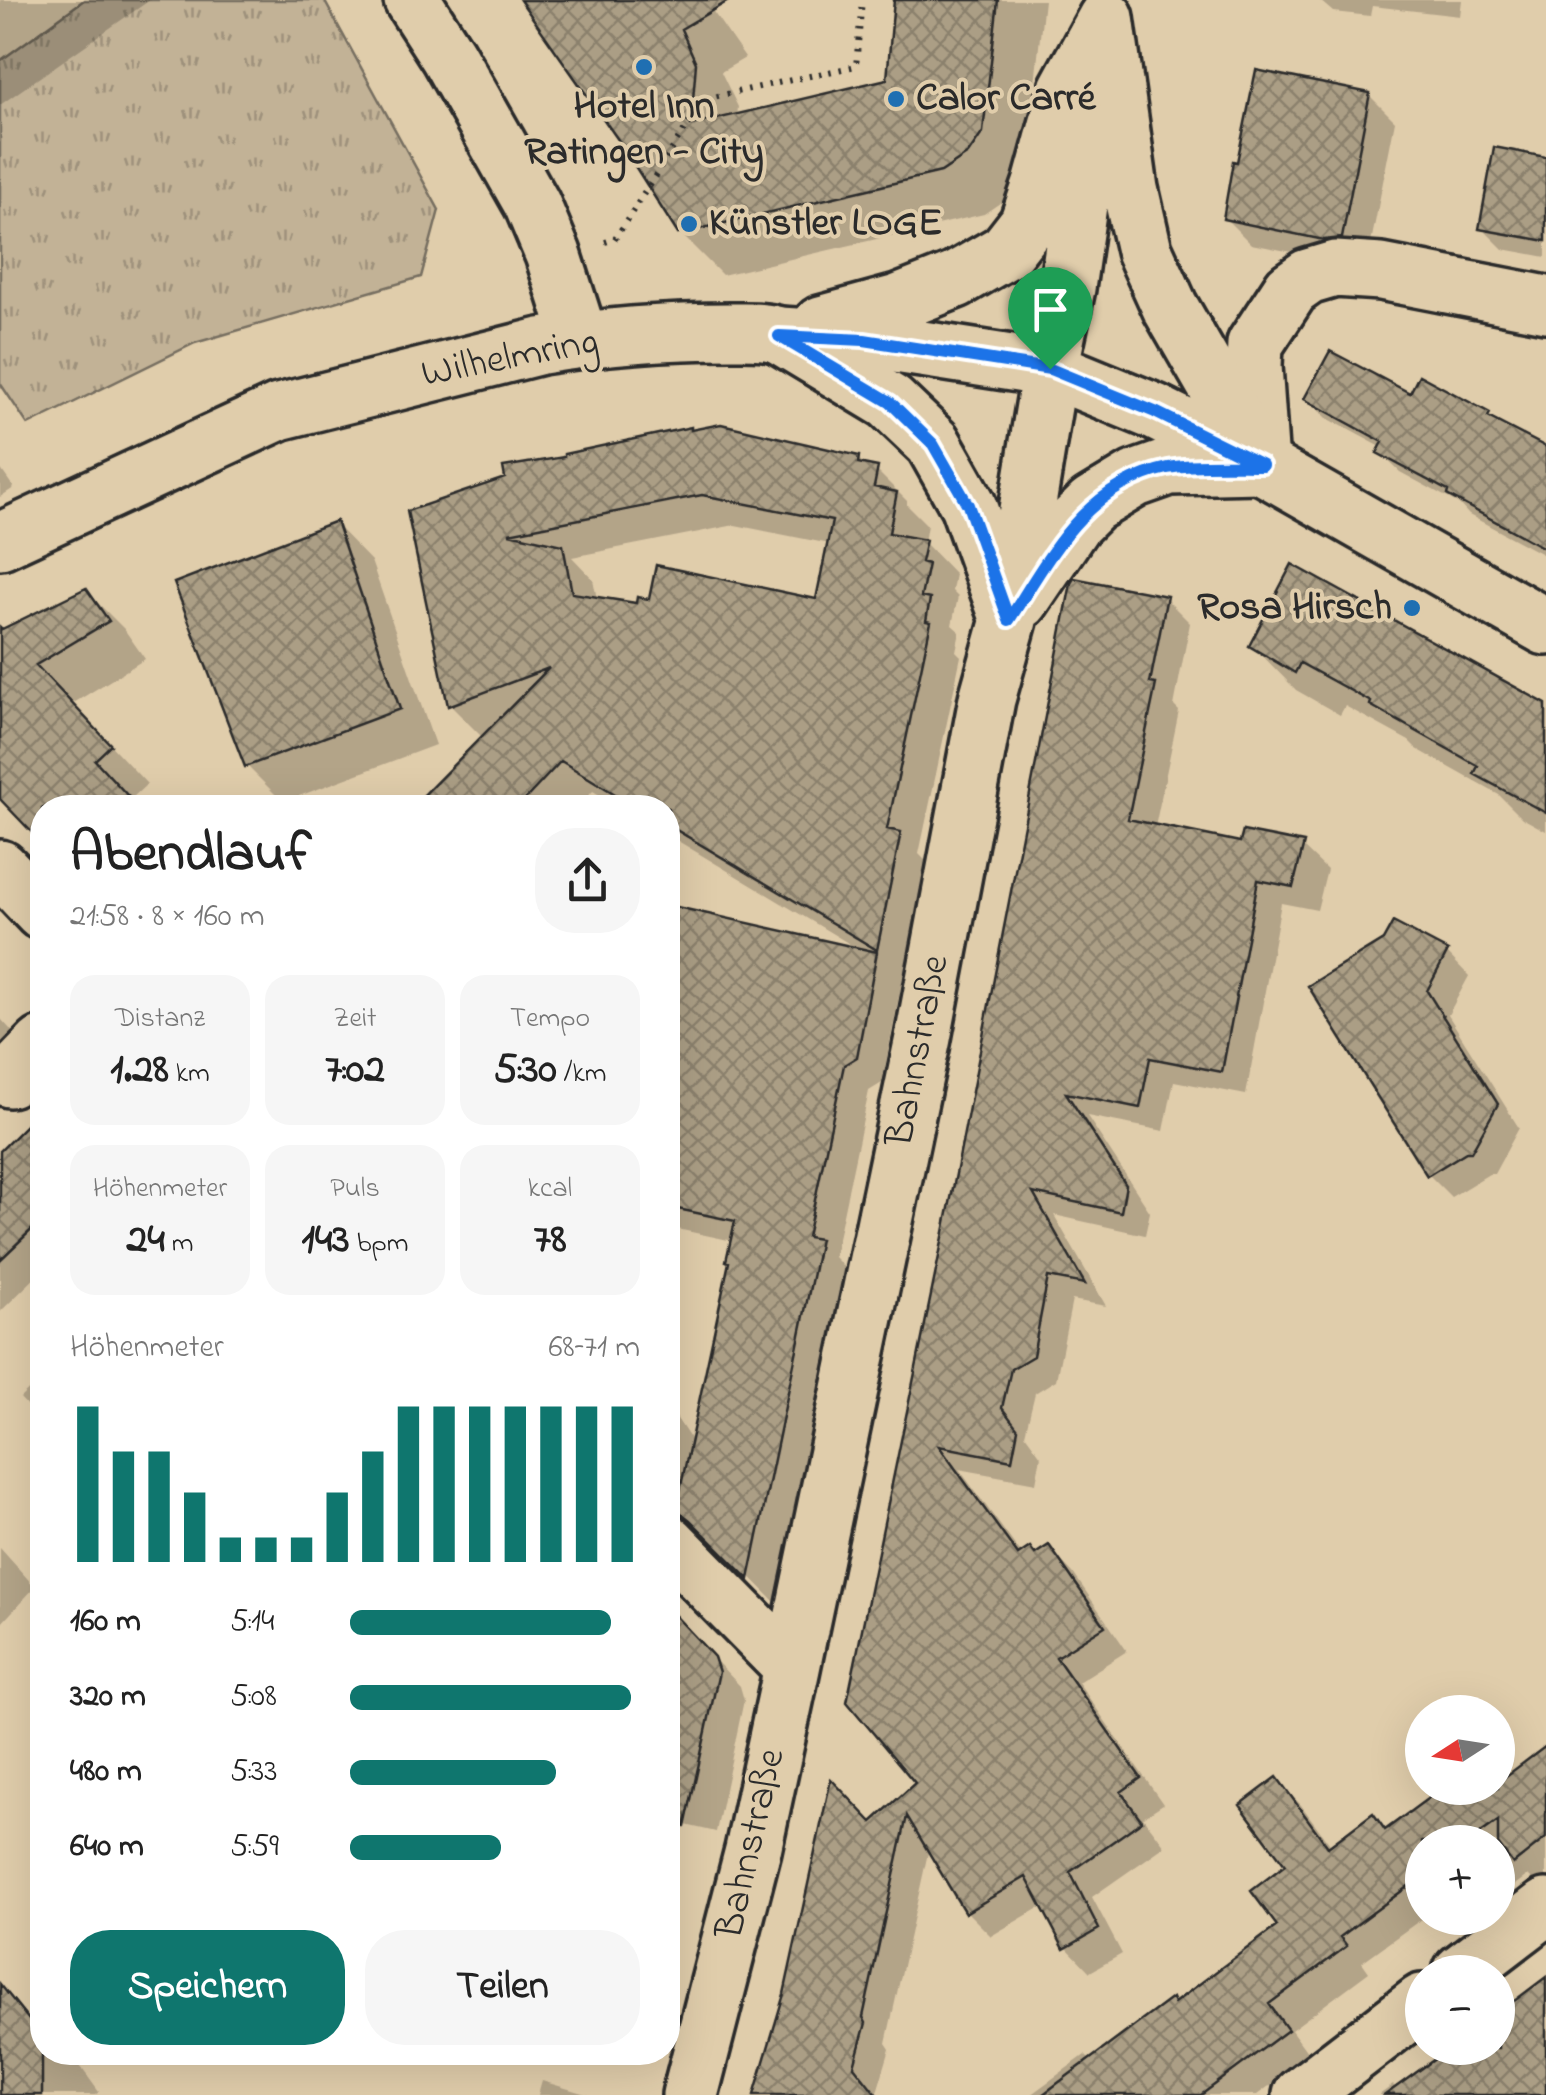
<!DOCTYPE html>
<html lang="de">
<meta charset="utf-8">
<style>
:root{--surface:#fff;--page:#f6f6f6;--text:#222;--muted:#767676;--accent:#0f766e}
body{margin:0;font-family:"Indie Flower",sans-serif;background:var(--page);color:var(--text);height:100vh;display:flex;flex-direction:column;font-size:38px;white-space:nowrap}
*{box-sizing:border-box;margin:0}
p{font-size:32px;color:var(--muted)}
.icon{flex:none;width:55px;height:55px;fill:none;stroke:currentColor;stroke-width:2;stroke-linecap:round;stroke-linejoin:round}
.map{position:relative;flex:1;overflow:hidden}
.drawer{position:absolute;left:30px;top:795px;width:650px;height:1270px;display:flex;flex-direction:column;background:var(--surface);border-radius:40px;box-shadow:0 10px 40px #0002}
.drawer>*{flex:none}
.needle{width:65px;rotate:258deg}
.buttons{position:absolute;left:1405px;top:1695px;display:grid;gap:20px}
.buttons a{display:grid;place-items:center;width:110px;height:110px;border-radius:50%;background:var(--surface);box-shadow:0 10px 40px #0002;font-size:50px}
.pin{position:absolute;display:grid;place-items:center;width:85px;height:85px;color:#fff;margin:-102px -42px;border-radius:50% 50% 50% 0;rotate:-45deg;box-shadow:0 0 10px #0007}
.pin .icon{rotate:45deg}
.round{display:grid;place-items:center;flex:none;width:105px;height:105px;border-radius:40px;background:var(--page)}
.headline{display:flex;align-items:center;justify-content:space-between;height:170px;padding:0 40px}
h1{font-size:55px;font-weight:700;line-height:75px}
.figures{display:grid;grid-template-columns:repeat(3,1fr);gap:15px;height:170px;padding:10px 40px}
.figures div{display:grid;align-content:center;border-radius:25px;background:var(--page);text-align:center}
.figures b{font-size:42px;font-weight:700}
.figures small{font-size:28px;font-weight:400}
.figures p{font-size:28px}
.chart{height:280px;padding:20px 40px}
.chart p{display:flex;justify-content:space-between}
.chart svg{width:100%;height:180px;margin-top:10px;stroke:var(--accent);stroke-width:6}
.primary-button{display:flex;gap:20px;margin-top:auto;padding:20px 40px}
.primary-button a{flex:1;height:115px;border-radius:40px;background:var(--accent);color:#fff;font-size:40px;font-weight:700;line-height:115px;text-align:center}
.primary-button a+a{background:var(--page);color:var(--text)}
ul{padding:0 40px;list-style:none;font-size:32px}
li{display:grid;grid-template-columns:160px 120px 1fr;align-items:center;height:75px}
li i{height:25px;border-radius:12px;background:var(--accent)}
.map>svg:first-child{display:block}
</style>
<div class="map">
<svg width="1546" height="2095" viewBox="0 0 1546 2095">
<defs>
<pattern id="grass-tufts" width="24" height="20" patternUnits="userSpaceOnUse" patternTransform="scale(2.5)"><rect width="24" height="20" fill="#c2b296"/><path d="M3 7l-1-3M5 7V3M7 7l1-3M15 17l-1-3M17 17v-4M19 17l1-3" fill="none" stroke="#9e917b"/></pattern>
<pattern id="building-cross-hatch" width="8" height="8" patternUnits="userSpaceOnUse" patternTransform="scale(2.5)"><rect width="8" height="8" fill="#ab9e85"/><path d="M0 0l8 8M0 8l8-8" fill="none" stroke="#8b816d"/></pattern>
</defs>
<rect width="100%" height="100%" fill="#e0cdab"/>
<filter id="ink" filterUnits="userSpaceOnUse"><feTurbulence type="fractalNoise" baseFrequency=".01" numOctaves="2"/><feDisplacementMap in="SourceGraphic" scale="20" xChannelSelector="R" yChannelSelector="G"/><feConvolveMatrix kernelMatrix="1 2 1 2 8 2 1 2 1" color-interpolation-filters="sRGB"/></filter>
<g filter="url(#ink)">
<path fill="url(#grass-tufts)" stroke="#766e60" stroke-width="2.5" d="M84 0H324L439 210 421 277 195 343 28 425 0 383V61Z"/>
<path fill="#0003" fill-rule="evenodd" d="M0 0H150L0 105Z
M524 0H705L745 58 721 72 738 107 737 117 889 81 897 0H1044L1026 167 1010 196 984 214 722 275 680 233 623 143Z
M1319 0H1462L1460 16 1372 6 1370 16 1333 12Z
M1369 95 1395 121 1367 263 1352 264 1251 244 1225 218Z
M1546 160V257L1503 249 1482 228Z
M1420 379 1489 415 1498 424 1546 450V556L1469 515 1459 504 1400 472 1380 453 1383 448 1327 418 1307 398 1411 397Z
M858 458 867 468 876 470 907 501V505L927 525 924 542 955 574 952 591 958 597 952 625 960 632 956 651 961 656 919 854 930 865 908 979 903 976 882 1083 869 1091 834 1257 845 1268 775 1602 719 1545 704 1537 686 1538 668 1554V1405L693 1443 732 1263 733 1241 668 1227V908L858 949 668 835V808H621L593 791 577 808H415L483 738 450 705 409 513ZM735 525 830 544 818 602 638 605 597 599 593 579 572 557Z
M0 468 14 488 0 497Z
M335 524 371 561 435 745 283 802 247 766Z
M86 591 124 629 145 659 72 704 147 784 131 799 42 808V839L0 794V633Z
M1166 599 1190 623 1174 706 1179 711 1155 827 1242 845 1302 846 1327 870 1317 910 1281 903 1246 1095 1174 1081 1164 1131 1087 1116 1150 1212 1145 1235 1054 1215 1106 1306 1072 1300 1056 1380 1035 1393 1025 1434 1041 1456 1036 1483 959 1469 1022 1555 1035 1556 1049 1548 1073 1573 1127 1651 1078 1682 1163 1804 1143 1817 1165 1846 1092 1897 1122 1954 1090 1972 1066 1947 1044 1905 991 1936 967 1912 929 1848 886 2043 890 2049 877 2092 879 2095H756L872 1825 918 1784 849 1701Z
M1252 645 1546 707V831L1522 818 1499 795 1417 749 1409 741 1345 706 1340 715 1296 690Z
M1447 953 1469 976 1448 1015 1519 1128 1494 1174H1489L1451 1197 1429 1175 1311 987Z
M0 1018 32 1053 0 1091Z
M42 1113V1271L0 1312V1155Z
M42 1377V1422L20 1398Z
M0 1548 35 1587 0 1625Z
M668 1611 740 1686 744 1700 716 1832 668 1821Z
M1546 1749V1881L1539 1886 1528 1875 1499 1897 1498 1842H1422L1423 1918 1362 1962 1369 1972 1291 2030 1310 2056 1257 2095H1030L1085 2055 1091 2061 1175 2005 1280 1927 1289 1866 1277 1781 1301 1805 1332 1847 1373 1817 1387 1831 1446 1788H1458L1473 1803 1494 1788H1498V1785Z
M1546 1980V2095H1379L1393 2085 1397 2089 1454 2048H1498V2016Z
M0 1983 40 2032 42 2030V2052H70L99 2092 95 2095H0Z
M542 2081 589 2095H538Z"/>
<path fill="url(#building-cross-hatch)" stroke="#2b2b2b" stroke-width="2.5" fill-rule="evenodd" d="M520 0H730L681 29 696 63 691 125 887 79 894 0H998L983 132 968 154 941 172 678 234 621 144Z
M1256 70 1370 93 1342 238 1324 240 1223 219 1233 161 1237 162Z
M1494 147 1546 157V241L1479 229Z
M1330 351 1410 393 1419 375 1490 413 1488 417 1546 447V549L1447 495 1448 491 1377 453 1383 442 1304 399Z
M721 424 859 456 858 463 878 467 874 487 897 492 889 533 926 540 921 562 928 564 921 597 930 599 926 621 931 622 887 829 901 832 877 950 668 825V808H638L561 761 517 808H411L549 668 448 706 407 511 505 478 503 467 564 457V454L691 427V430ZM702 495 832 521 816 599 656 565 649 599 637 597 636 603 572 593 563 545 509 533Z
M336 521 400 709 245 767 174 583Z
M1292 564 1546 704V813L1474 774 1478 766 1370 705 1371 702 1300 663 1295 673 1249 646Z
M1074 578 1167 596 1150 683 1156 684 1128 819 1240 842 1243 831 1304 843 1293 887 1258 880 1222 1072 1150 1058 1140 1108 1066 1093 1126 1185 1121 1212 1033 1193 1085 1284 1048 1277 1033 1356 1011 1369 1002 1408 1018 1429 1012 1460 939 1446 1018 1555 1030 1547 1035 1554 1049 1545 1105 1626 1056 1657 1141 1778 1121 1792 1142 1821 1070 1872 1099 1929 1064 1949 1026 1877 965 1913 907 1816 863 2017 866 2023 854 2066 877 2095H754L784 1994 831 1779 872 1822 915 1783 847 1702 956 1174 1071 583Z
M86 588 109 621 36 665 111 745 95 760 139 808H42V843L0 799V627L2 629Z
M668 905 877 952 857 1057 844 1065 807 1237 820 1239 749 1579 690 1520 676 1509 729 1262 726 1261 735 1221 668 1207Z
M1393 922 1448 951 1427 991 1498 1104 1471 1152H1466L1427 1176 1308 986 1383 940Z
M42 1109V1220L0 1260V1151Z
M668 1608 714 1657 719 1672 685 1827 668 1826Z
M1546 1746V1838L1513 1864 1498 1844V1821L1468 1842H1422V1876L1340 1937 1347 1946 1269 2004 1288 2030 1201 2095H1042L1172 1998 1174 2003 1277 1926 1251 1891 1285 1865 1240 1805 1277 1777 1328 1847 1373 1813 1385 1830 1442 1788H1498V1782Z
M1546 1977V2095H1385L1450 2048H1498V2013Z
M0 1984 42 2036V2095H0Z"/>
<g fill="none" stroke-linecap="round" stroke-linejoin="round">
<defs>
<path id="minor" d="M412 0 448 56 532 204 553 254 580 339
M779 335 890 402 933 443 968 505 1008 617
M1021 601 1073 524 1092 505 1135 479 1169 467 1261 465 1254 366 1255 344 1291 289 1308 277 1335 269 1381 272 1546 304
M0 868 42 912
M9 1079 42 1045
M668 1542 792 1668
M1461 1972 1546 1907
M690 2095 753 1850 792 1668 923 1038 987 699 1009 620 1050 369
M1301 2095 1422 2002"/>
<path id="major" d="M1106 18 1130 189 1144 250 1170 307 1261 465
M821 324 898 303 956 280 1006 251 1027 224 1041 184 1067 89 1106 18
M1050 369 1067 288 1094 101
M0 541 279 412 541 346C603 336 668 331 732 331 748 331 764 330 779 335L864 340 1050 369 1155 412 1261 465 1546 627"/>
</defs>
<use href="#minor" stroke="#2b2b2b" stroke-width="62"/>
<use href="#major" stroke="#2b2b2b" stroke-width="62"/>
<path stroke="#2b2b2b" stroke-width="6" stroke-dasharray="2.5 8" stroke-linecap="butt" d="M605 242 615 239 704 99 856 66 862 0"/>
<use href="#minor" stroke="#e0cdab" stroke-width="55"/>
<use href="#major" stroke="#e0cdab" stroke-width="55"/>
</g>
</g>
<g fill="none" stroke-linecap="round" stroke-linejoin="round" filter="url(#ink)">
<defs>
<path id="route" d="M779 336 864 340 1050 369 1155 412 1262 465C1235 465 1192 463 1168 468 1084 486 1051 555 1009 620L968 505 933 444 890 402Z"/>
</defs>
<use href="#route" stroke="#fff" stroke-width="20"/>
<use href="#route" stroke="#1a73e8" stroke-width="12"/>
</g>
<g fill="#1f6fb2" stroke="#e0cdab" stroke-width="4">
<circle cx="644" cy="67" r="10"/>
<circle cx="896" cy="99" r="10"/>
<circle cx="689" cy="224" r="10"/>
<circle cx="1412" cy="608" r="10"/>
</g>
<g text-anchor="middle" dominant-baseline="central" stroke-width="8" stroke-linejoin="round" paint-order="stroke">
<g font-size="40" font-weight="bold" fill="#2b2b2b" stroke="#e0cdab" text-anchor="start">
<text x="916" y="99">Calor Carré</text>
<text x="644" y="107" text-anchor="middle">Hotel Inn<tspan x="644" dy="46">Ratingen - City</tspan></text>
<text x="709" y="224">Künstler LOGE</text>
<text x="1392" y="608" text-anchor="end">Rosa Hirsch</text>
</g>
<g font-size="40" fill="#2b2b2b" stroke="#e0cdab">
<text transform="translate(510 359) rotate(-11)">Wilhelmring</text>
<text transform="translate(919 1051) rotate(-79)">Bahnstraße</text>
<text transform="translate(752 1844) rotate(-77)">Bahnstraße</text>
</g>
</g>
</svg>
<div class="buttons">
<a><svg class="needle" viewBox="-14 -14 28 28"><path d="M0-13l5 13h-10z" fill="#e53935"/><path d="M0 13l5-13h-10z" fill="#767676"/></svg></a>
<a>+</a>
<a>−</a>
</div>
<div class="pin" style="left:1050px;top:369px;background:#1e9e55"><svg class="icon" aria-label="arrive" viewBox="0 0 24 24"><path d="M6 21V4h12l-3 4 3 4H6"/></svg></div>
<section class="drawer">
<div class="headline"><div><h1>Abendlauf</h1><p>21:58 · 8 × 160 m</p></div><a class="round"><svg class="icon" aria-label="share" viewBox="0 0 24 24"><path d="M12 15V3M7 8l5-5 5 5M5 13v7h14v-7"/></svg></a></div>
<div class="figures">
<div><p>Distanz</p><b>1.28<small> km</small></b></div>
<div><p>Zeit</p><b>7:02</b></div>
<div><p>Tempo</p><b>5:30<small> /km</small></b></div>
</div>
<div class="figures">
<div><p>Höhenmeter</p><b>24<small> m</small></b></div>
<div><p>Puls</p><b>143<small> bpm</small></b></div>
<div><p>kcal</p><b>78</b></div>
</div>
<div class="chart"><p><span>Höhenmeter</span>68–71 m</p>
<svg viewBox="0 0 160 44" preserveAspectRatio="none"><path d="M5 44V6M15 44V17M25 44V17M35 44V27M45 44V38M55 44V38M65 44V38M75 44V27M85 44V17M95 44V6M105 44V6M115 44V6M125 44V6M135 44V6M145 44V6M155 44V6"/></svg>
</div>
<ul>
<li><b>160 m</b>5:14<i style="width:90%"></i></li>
<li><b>320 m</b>5:08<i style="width:97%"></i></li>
<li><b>480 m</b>5:33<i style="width:71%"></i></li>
<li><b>640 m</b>5:59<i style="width:52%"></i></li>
</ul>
<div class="primary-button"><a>Speichern</a><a>Teilen</a></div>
</section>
</div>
